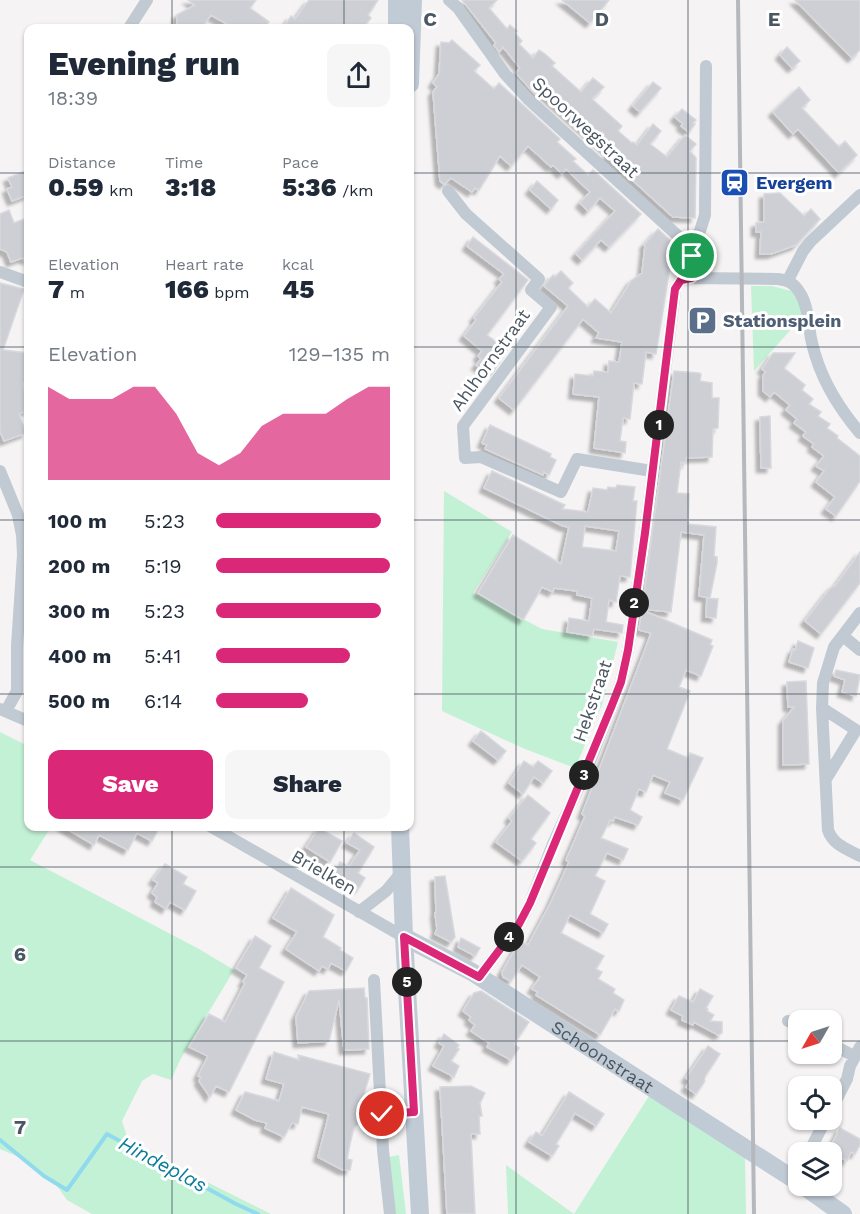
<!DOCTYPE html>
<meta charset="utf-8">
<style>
:root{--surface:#fff;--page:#f6f6f7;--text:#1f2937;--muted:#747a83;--accent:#db2777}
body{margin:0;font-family:"Work Sans",sans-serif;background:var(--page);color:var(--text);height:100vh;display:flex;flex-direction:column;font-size:22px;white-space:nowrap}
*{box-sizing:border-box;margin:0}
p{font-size:20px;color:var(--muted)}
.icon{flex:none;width:33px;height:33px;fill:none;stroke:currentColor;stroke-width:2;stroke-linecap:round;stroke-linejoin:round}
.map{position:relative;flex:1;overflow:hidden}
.panel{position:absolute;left:24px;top:24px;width:390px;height:807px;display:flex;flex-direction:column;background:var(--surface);border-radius:12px;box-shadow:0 2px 4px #0004}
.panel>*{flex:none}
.needle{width:39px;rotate:231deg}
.controls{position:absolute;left:788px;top:1010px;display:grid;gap:12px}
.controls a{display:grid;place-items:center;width:54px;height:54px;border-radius:12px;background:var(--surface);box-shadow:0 2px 4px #0004;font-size:30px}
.pin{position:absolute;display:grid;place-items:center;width:51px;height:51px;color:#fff;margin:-26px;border:3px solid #fff;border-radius:50%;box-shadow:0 2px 6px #0007}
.km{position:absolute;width:30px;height:30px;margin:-15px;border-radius:50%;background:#222;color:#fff;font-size:16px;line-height:30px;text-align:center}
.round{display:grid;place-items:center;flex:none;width:63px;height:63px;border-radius:12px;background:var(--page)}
.overview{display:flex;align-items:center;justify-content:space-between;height:102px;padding:0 24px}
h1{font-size:33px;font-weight:800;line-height:45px}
.stats{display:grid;grid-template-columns:repeat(3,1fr);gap:9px;height:102px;padding:6px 24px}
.stats div{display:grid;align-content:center}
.stats b{font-size:26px;font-weight:800}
.stats small{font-size:16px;font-weight:400}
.stats p{font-size:16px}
.chart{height:168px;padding:12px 24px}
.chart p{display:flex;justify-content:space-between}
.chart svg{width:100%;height:108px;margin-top:6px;fill:var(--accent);opacity:.7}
.primary-button{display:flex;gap:12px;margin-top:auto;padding:12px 24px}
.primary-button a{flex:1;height:69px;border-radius:12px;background:var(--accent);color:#fff;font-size:24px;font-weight:800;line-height:69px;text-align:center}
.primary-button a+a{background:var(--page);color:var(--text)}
ul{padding:0 24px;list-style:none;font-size:20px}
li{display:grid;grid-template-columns:96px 72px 1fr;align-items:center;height:45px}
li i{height:15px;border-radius:8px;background:var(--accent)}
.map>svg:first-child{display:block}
</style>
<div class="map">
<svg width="860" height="1214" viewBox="0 0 860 1214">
<defs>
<filter id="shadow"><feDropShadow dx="-4.5" dy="4.5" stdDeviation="1.5" flood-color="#0004"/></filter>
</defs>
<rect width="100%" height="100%" fill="#f5f3f3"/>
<path fill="#c3f1d5" d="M751 286H772L795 292 800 301 802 317 754 371Z
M444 491 512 532 473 593 542 629 618 642 602 705 575 768 525 749 442 711Z
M0 732 28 746V826L51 827 30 860 199 949 234 970 180 1060 171 1080 153 1074 142 1081 122 1121 129 1143 271 1214H92L67 1200 53 1180 19 1157 0 1149Z
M649 1096 745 1156 746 1214H508L506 1165 574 1214Z
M399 1155 406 1214H394L389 1157Z"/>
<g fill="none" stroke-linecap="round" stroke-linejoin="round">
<path stroke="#90daee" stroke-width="4" d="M0 1140 44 1176 67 1190 107 1134 236 1204 258 1214"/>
</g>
<path fill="#cdcfd5" stroke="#d7d9de" stroke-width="1.5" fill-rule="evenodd" filter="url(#shadow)" d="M188 0H256L250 8 269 22 264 28H234L211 15 202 28H177V15L195 5Z
M309 0H378L368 15 371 18 363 28H288L285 25 291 16 295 19Z
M462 0H497L489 8 507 29 510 25 517 31 515 33 522 41 519 44 533 58 539 50 545 54 555 63 552 66 581 92 593 78 604 87 592 99 622 126 618 131 632 143 633 142 637 145 653 124 661 131 650 144 667 157 685 135 696 144 690 151 696 158 695 218 673 217 606 156 610 153 543 93 539 98 534 93 516 73 520 68 503 47 499 52 494 45 496 43Z
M562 0H609L590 23Z
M795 0H860V50L852 58Z
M452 40 480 65 474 71 494 89 499 83 560 139 557 142 576 159 573 161 588 175 593 170 641 214 609 247 601 240 582 260 576 254 615 211 600 198 588 211 580 203 590 192 566 169 562 174 553 165 551 167 528 146 511 166 500 156 479 190 475 188 472 192 451 178 444 184 440 181 433 92 437 87 433 83 439 74 441 42 449 43Z
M787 47 800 61 792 68 780 55Z
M653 82 661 88 640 112 633 106Z
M799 87 810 100 802 108 839 147 845 141 857 155 839 173 798 129 793 134 773 112Z
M682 109 696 120 693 123 695 124 689 132 681 126 683 124 675 117Z
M28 170V195L12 201 7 189 12 187 8 178Z
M537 181 558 200 551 209 530 190Z
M780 193 804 216 811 209 820 219 796 245 771 254H760L761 232H756V223L764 222V194Z
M9 210 14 223 24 219 28 229V260L22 258 11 262 7 252 0 249V214Z
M658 229 672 242V255L656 354 646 352 642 384 634 383 630 419 623 418 620 441 626 442 625 453 594 448 599 397 573 394 575 374 593 376 594 371 608 372 609 361 619 362 622 342 596 338 599 333 583 319 514 410 499 398 568 306 544 286 553 275 555 277 561 271 573 283 568 288 588 307 595 299 611 313 631 281 642 273 645 246 644 245Z
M473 237 528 280 487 335 507 350 494 371 492 370 489 374 476 365 481 359 478 356 482 351 464 336 476 320 474 318 502 282 499 279 504 274 467 246Z
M0 283 24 289 3 350 28 353V382L23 383 28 410 19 414 26 433 4 441 0 431Z
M773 353H795L784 368 805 385 802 390 813 399 809 404 821 412 818 416 830 424 827 428 838 436 837 438 860 456V481L836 516 826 509 835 497 816 482 824 471 816 466 824 456 812 447 814 444 803 436 806 432 794 423 797 419 786 410 790 405 774 392 770 397 763 391V375L766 372 762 369Z
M674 371 699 373 701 374 700 381 712 383V398H719L718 428 713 429 712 457 686 458V463L681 462 677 493 689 494 688 524 716 527 714 556 717 557V563L710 598 699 596 704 535 681 532 671 612 642 609Z
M770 416 771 468H761L760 417Z
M490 425 551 454 550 457 556 460 549 475 544 472 543 475 485 449 487 445 482 443Z
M492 471 565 505 562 509 588 512 593 488 607 490 608 487 616 488 617 485 635 487 633 501H637L630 577 620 576 616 602 609 600 606 622 623 625 622 633 594 629 592 636 567 632 569 618 589 621 592 598 577 595V591L554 588 553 592 542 587 523 620 478 593 513 535 561 564 569 527 563 526 484 488ZM585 526 619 531 616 551 582 547Z
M860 552V583L821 634 805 621 828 591 834 585 835 586Z
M707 598 718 599 716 618 706 617Z
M642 610 712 640 710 645 713 646 701 676 686 670 679 687 690 691 667 749 688 758 690 753 703 758 683 800 665 793 670 782 653 775 646 792 639 789 630 810 642 817 638 825 615 817 613 821 610 820 601 838 628 849 623 860 607 853 595 876 605 881 590 914 608 924 603 933 570 915 561 933 604 956 596 969 602 972 598 979 615 989 613 993 624 1000 619 1011 615 1009 600 1035 536 995 538 992 532 989 540 977 522 965 511 981 503 977 502 972 520 941 528 945 550 904 569 862 566 860 585 816 582 814 647 644 651 633 639 630Z
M798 641 814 648 808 668 789 662 793 649 795 650Z
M836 670 860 675 856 696 842 692 845 680 834 676Z
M806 681 809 764 783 765V721L794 707H788L787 682Z
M481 731 506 751 498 760 473 741Z
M524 761 533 767 538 761 552 771 543 783 534 777 523 794 509 783Z
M528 795 550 813 531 839 536 843 522 861 496 842 512 821 509 818Z
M62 826H160L152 841 137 833 128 850 99 835 94 845Z
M319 828 342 841 330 862 306 847Z
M354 833 374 847 358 873 365 878 359 888 354 885 353 887 333 875 340 862 349 867 360 850 347 843Z
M165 864 187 877 183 884 196 891 185 910 170 902 166 909 155 902 157 897 152 893 158 883 153 880Z
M445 876 455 937 451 942 435 934 437 929 435 913H436L435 877Z
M291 888 334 915 323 937 341 948 340 950 353 958 346 971 331 963 328 969 322 966 319 971 286 949 297 932 273 918Z
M255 936 271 946 259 968 284 982 229 1092 216 1086 210 1097 199 1081 201 1077 198 1076 208 1056 189 1047 209 1014 225 1022 245 983 243 982 247 975 236 968Z
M461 938 480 948 475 956 458 947Z
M364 988 365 998H367L369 1049 344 1050 339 1000 329 1041 298 1043 296 1017 309 991Z
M700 989 713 996 706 1008 708 1009 707 1011 714 1015 710 1021 722 1022V1033L718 1035 694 1022 693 1025 682 1020 683 1016 671 1010 679 996 693 1002Z
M481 991 529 1022 514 1044 519 1048 511 1060 487 1047 489 1043 471 1031 475 1025 469 1020 471 1017 463 1011 474 993Z
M444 1034 459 1045 457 1048 459 1049 451 1061 459 1066 454 1077 433 1066 444 1046 439 1043Z
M708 1046 720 1054 706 1075 704 1080 705 1081 696 1094 686 1087 690 1081 686 1078Z
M274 1052 299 1060 298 1055 370 1074 359 1110 361 1111 358 1124 354 1127 350 1144 347 1159 352 1160 350 1170H343L318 1157 329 1114 302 1107 298 1124 292 1123 284 1137 265 1128 267 1123 255 1120 236 1110 245 1092 279 1101 284 1084 266 1079Z
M471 1086 485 1093 480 1103 482 1116H479L480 1134H471L475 1214H447L440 1087Z
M569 1092 604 1114 596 1126 575 1113 556 1144 559 1146 552 1156 529 1142 536 1132 542 1136Z
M840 1128 860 1139V1145L855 1154 851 1152 847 1161 839 1156 831 1170V1152H828Z"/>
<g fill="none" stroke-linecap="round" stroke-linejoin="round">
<path stroke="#c1cad2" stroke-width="12" d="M449 0 458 8 505 74 528 99 689 246 692 256 691 278
M129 28 147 0
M448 191 466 214 539 279 531 290 551 307 463 426 465 458 481 457 561 492 577 459 652 471
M689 246 700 231 705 215 706 66
M0 272 28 282
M788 280 803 251 810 242 860 195
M0 471 18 515 22 535 23 555 17 646V691L6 711
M860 613 834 647 823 683 822 708 828 830C833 845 847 849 860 856
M843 636 860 650
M822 708 856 730 826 779
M0 709 28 721
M210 826 404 937
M359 912 386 891 401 873
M479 977 519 924 530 903 553 844 587 769 621 682 628 650 645 533 674 299 675 289 681 280 691 278 777 279C788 280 794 283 800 293 809 307 808 327 812 343 820 378 837 406 860 433
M374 980 383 1150 390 1214
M788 1021 798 1026
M831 1044 854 1056
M831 1110 847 1079 850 1066 860 1047
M382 1114 414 1112
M809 1152 826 1119"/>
<g stroke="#c1cbd6" stroke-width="18">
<path d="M397 0V28"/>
<path d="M410 84 413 0"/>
<path d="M400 826 404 937 420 1214"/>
<path id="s1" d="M404 937 472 972 798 1182"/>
<path d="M802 1185 843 1214"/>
</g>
<path stroke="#b5b8bd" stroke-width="4" d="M738 0 754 1214"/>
</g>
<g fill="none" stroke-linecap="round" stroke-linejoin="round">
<defs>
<path id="route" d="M382 1114 414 1112 404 937 479 977 519 924 530 903 612 705 621 682 628 650 645 533 675 289 681 280 691 278 692 256"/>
</defs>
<use href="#route" stroke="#fff" stroke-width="12"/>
<use href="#route" stroke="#db2777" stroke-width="8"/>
</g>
<path fill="none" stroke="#4a5661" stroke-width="1.5" stroke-opacity="0.55" d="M172 0V28M344 0V28M516 0V1214M688 0V1214M0 173H28M410 173H860M0 347H28M410 347H860M0 520H28M410 520H860M0 694H28M410 694H860M172 826V1214M344 826V1214M0 867H860M0 1041H798M831 1041H860"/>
<defs>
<symbol id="station-square" viewBox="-11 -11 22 22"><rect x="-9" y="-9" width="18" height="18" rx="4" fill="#1a4fb4" stroke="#fff"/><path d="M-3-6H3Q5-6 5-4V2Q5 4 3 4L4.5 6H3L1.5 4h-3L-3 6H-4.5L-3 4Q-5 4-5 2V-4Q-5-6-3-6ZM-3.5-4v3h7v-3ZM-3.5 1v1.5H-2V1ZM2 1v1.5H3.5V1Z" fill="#fff"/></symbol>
<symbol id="parking-square" viewBox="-11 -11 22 22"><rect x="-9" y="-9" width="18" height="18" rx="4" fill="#5c6f8a" stroke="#fff"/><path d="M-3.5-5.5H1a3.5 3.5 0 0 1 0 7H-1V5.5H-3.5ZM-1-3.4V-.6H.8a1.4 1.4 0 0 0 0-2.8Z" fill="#fff"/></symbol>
</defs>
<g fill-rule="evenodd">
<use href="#station-square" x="718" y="166" width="33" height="33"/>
<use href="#parking-square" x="686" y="304" width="33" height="33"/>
</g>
<g text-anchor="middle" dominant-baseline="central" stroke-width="6" stroke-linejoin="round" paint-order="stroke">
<g font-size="18" fill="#4a5661" stroke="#fff">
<text transform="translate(586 127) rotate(43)">Spoorwegstraat</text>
<text transform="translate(490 360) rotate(-54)">Ahlhornstraat</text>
<text transform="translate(592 701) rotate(-71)">Hekstraat</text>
<text transform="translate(324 872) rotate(30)">Brielken</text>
<text stroke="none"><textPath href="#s1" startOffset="232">Schoonstraat</textPath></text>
</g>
<g font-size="18" font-weight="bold" fill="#164399" stroke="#fff" text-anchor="start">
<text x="756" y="182">Evergem</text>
</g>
<g font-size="18" font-weight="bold" fill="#4e5e75" stroke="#fff" text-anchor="start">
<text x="723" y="320">Stationsplein</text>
</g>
<g font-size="20" font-style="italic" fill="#0c7c9b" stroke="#fff">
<text transform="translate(163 1164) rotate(28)">Hindeplas</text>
</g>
</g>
<g font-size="20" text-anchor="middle" font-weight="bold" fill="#4a5661" stroke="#fff" stroke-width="6" stroke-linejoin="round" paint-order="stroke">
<text x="430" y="26">C</text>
<text x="602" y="26">D</text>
<text x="774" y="26">E</text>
<text x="20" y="961">6</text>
<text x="20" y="1134">7</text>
</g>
</svg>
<div class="controls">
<a><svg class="needle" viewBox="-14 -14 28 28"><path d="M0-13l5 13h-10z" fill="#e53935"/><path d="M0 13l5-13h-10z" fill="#747a83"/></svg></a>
<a><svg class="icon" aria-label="locate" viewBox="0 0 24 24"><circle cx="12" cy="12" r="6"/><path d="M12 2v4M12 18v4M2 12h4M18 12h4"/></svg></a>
<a><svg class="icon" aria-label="layers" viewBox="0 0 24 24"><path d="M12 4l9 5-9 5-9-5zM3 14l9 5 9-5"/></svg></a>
</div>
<div class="pin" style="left:692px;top:256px;background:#1e9e55"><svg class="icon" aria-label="arrive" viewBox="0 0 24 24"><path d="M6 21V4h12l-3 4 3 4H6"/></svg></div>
<div class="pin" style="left:382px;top:1114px;background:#d93025"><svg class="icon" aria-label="check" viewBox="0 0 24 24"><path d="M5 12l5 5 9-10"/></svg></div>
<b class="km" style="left:659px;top:425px">1</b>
<b class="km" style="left:634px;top:603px">2</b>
<b class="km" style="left:584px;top:775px">3</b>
<b class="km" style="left:509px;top:937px">4</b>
<b class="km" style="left:407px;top:982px">5</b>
<section class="panel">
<div class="overview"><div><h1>Evening run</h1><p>18:39</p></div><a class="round"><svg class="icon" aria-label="share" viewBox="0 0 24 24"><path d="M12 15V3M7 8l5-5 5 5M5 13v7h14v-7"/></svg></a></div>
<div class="stats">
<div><p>Distance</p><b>0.59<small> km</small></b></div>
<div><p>Time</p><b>3:18</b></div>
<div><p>Pace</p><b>5:36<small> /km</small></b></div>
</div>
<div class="stats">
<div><p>Elevation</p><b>7<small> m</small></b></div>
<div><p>Heart rate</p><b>166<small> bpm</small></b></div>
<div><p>kcal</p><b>45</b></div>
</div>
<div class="chart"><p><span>Elevation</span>129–135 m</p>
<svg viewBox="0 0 160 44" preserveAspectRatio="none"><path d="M0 44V6L10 11L20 11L30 11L40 6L50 6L60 17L70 33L80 38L90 33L100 22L110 17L120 17L130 17L140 11L150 6L160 6V44z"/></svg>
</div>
<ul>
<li><b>100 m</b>5:23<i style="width:95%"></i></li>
<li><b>200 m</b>5:19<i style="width:100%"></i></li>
<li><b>300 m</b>5:23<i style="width:95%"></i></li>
<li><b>400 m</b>5:41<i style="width:77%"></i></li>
<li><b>500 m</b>6:14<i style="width:53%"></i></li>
</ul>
<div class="primary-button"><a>Save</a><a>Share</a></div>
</section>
</div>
